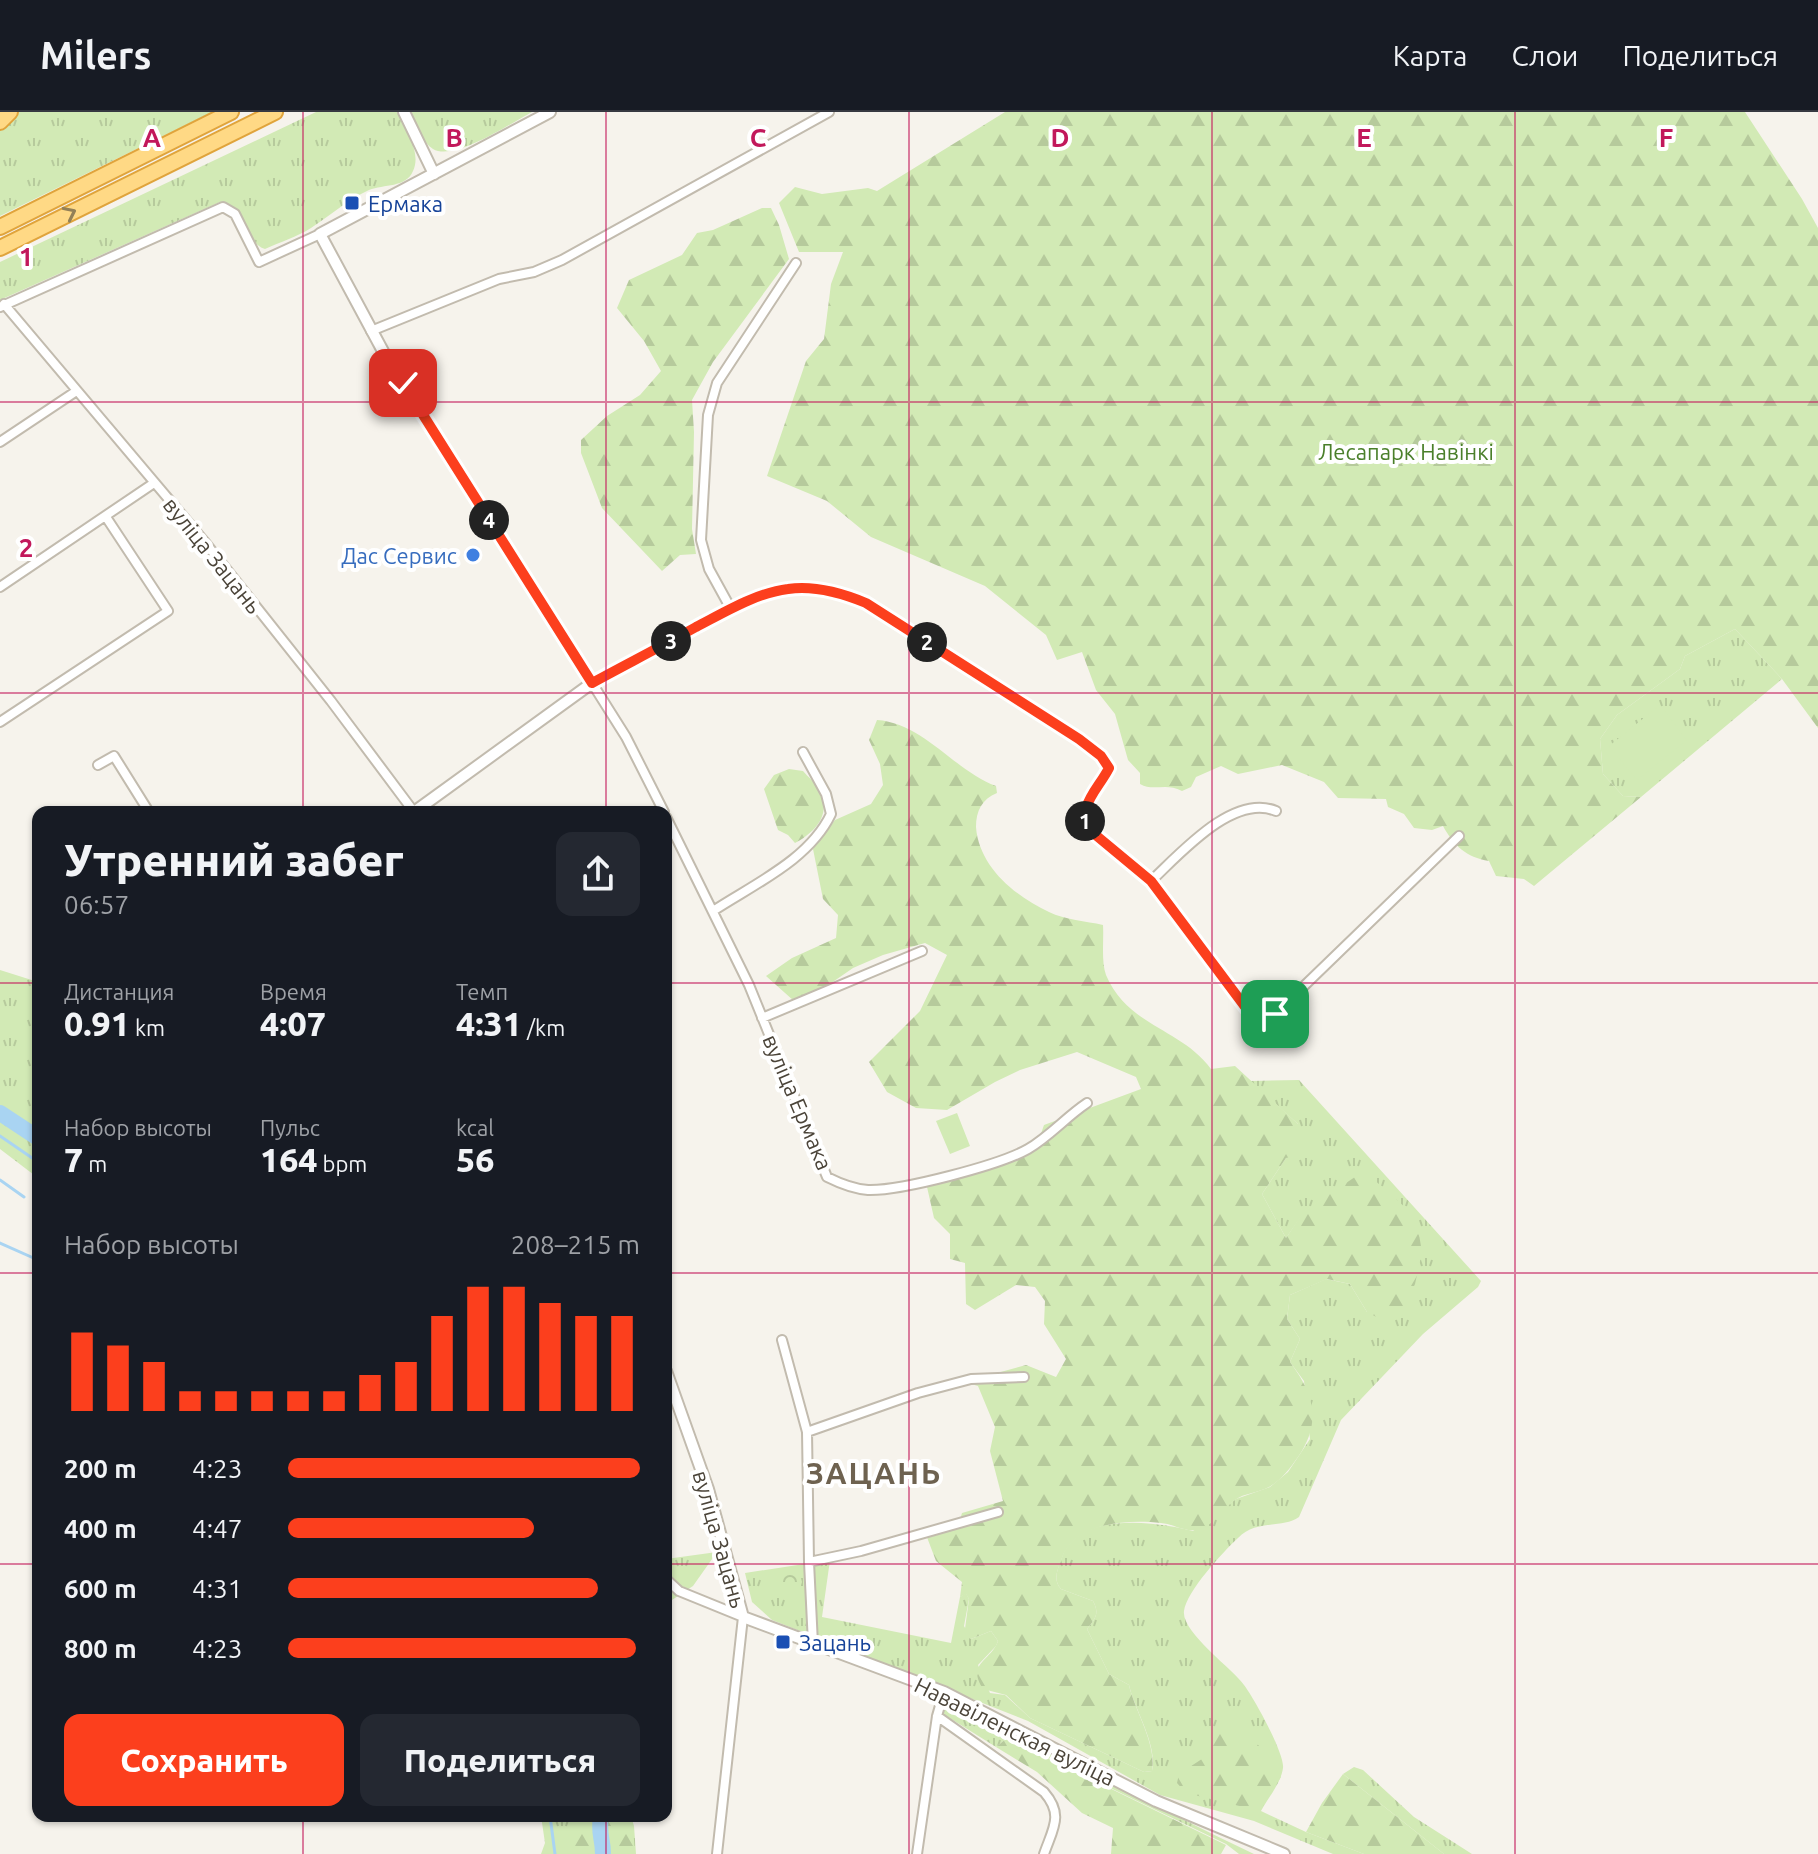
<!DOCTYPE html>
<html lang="ru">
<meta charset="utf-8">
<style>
:root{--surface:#171b24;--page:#242831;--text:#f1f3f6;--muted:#9ea1a6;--line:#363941;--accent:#fc3f1d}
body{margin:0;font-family:Ubuntu,sans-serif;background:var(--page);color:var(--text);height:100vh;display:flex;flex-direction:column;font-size:30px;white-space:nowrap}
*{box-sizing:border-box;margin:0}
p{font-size:26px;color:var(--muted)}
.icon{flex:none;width:44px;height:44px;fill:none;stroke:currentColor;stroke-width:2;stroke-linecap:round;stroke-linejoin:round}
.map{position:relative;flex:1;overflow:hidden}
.side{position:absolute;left:32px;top:694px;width:640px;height:1016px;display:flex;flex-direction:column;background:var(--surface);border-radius:16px;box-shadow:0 2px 6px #0004}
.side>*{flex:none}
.pin{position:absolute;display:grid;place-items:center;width:68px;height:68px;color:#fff;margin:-34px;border-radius:16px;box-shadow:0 4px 12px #0006}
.km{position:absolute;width:40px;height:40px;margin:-20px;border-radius:50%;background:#222;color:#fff;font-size:22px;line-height:40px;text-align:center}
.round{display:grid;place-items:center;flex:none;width:84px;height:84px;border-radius:16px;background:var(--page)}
.overview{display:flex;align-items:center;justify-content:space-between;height:136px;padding:0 32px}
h1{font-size:44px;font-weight:800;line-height:60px}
.metrics{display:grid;grid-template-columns:repeat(3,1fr);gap:12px;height:136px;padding:8px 32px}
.metrics div{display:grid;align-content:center}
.metrics b{font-size:34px;font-weight:800}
.metrics small{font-size:22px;font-weight:400}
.metrics p{font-size:22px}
.chart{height:224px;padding:16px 32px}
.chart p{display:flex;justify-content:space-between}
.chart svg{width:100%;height:144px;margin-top:8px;stroke:var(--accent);stroke-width:6}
.action{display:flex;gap:16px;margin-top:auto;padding:16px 32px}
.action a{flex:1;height:92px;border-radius:16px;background:var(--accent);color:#fff;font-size:32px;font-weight:800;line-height:92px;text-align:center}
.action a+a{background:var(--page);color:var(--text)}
ul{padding:0 32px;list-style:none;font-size:26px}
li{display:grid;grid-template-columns:128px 96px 1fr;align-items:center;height:60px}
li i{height:20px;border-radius:10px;background:var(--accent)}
header{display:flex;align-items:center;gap:48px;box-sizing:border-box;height:112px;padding:0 40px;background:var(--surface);border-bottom:2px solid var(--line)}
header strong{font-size:38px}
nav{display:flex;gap:44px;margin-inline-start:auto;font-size:28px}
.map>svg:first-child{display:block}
</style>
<header>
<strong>Milers</strong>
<nav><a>Карта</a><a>Слои</a><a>Поделиться</a></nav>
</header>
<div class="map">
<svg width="1818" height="1742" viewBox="0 0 1818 1742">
<defs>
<pattern id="grass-tufts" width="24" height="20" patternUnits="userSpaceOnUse" patternTransform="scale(2)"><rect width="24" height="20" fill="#d2eab5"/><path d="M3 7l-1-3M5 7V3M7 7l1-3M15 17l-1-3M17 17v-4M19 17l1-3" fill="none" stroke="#b6ca9c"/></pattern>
<pattern id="forest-firs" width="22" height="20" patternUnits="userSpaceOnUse" patternTransform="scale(2)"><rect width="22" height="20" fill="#d2eab5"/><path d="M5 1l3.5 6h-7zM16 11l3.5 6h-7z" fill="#b6ca9c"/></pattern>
<pattern id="park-crowns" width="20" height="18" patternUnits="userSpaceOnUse" patternTransform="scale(2)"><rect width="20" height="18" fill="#d2eab5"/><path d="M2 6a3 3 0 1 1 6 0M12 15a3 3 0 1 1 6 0" fill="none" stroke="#b6ca9c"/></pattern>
</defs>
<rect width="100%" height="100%" fill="#f6f3ec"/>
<path fill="url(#grass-tufts)" d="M17 0H212L0 104V17Z
M316 0H397C405 17 422 40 413 59 406 76 384 72 369 78 347 88 331 103 311 116 297 125 280 130 265 137 242 129 250 96 220 90L0 188V150Z
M409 0H532C511 11 454 50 433 37 422 30 416 12 409 0Z
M1735 517 1782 567 1641 685 1623 684 1603 662 1600 627 1617 603 1680 557 1685 544Z
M0 858 38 870V1066L0 1037Z
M1299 968 1481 1169 1478 1175 1423 1222 1341 1308 1299 1405C1282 1417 1256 1407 1238 1426 1222 1441 1187 1479 1184 1499 1181 1520 1233 1557 1244 1573 1254 1586 1285 1642 1283 1656 1281 1671 1268 1686 1261 1699L1306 1720 1364 1742H1333L1254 1709 1160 1683 1028 1609 772 1508 752 1490 745 1461 830 1448 822 1505 951 1531 960 1485 966 1481 969 1487 964 1514 971 1527 991 1519 998 1529 996 1534 978 1553 990 1581 1005 1583 1030 1606 1144 1660 1152 1659C1158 1633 1134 1597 1129 1573L1109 1562 1087 1517C1095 1507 1100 1502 1093 1489L1061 1477C1053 1468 1057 1459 1061 1448 1076 1399 1154 1409 1193 1419L1236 1387 1270 1375 1288 1360 1310 1327 1304 1269 1290 1250 1300 1227 1287 1207 1290 1183 1326 1167 1350 1172 1367 1200 1358 1064 1305 1099 1286 1126 1262 1082 1286 1046 1298 1012 1250 969Z
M717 1440 693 1474 666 1492V1447Z
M941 1589C1047 1636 1149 1692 1254 1742H1239L1226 1732 1007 1626 996 1635 940 1600Z
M1354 1655 1363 1658 1414 1705 1472 1742H1444L1343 1662Z
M541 1704H631L634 1714 636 1742H541L545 1731Z"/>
<path fill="url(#forest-firs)" d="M1005 0H1745L1802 87 1818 116V616L1782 567 1735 517 1685 544 1680 557 1617 603 1600 627 1603 662 1623 684 1641 685 1534 774 1524 767 1496 764 1489 749C1466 745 1454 734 1443 714L1432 718 1414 716 1404 702 1388 695 1386 687 1338 686 1324 670 1282 653 1238 662 1221 654 1196 665 1191 675 1182 679C1165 670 1154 680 1140 672V661L1128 648 1115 602 1096 578 1082 540 1057 548 1046 523 985 474 871 425 827 389 767 364 806 249 824 227 831 172 843 140H799L779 91 795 75 822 82 868 76 877 79Z
M762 96H771L779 113 789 147 713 250 692 288 694 320 692 417 696 442 680 443 662 459 602 396 581 341V328L607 304 640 283 661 259 644 229 617 196 629 168 682 143 697 121 713 118Z
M877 608C923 611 955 659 996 674L997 681C982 687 976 699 976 715 979 755 1015 784 1049 800 1065 808 1086 809 1103 813 1104 828 1101 849 1106 863 1128 915 1181 916 1211 957L1235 954 1298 1012 1301 1042 1286 1046 1262 1082 1286 1126 1304 1099 1358 1063 1371 1065 1416 1105 1422 1140 1415 1172 1402 1200 1382 1208 1367 1200 1350 1172 1327 1167 1290 1183 1287 1207 1300 1227 1290 1250C1314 1282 1322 1310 1298 1345 1290 1356 1282 1368 1269 1375 1258 1381 1244 1381 1235 1388 1221 1398 1214 1415 1196 1418 1185 1420 1173 1412 1161 1411 1126 1407 1072 1411 1061 1449 1057 1459 1053 1468 1061 1477L1093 1489C1100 1502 1095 1507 1087 1517L1109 1562 1129 1573C1134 1597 1157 1632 1152 1659L1144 1660 1030 1606 1006 1583 983 1577C966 1551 991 1549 998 1529L991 1519 971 1527 964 1524 969 1487 966 1482 960 1485 962 1470 936 1449 925 1420 959 1411 962 1401 1003 1389 990 1339 995 1315 978 1274 964 1270 1026 1253 1056 1265 1066 1247 1044 1212 1045 1189 1035 1175 1016 1173 975 1198 966 1192 965 1151 950 1147V1122L934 1106 925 1066 1002 1054 1035 1039 1044 1013 1141 977 1136 965 1077 940 1020 958 995 970 947 998 916 996 887 980 869 950 920 899 947 843 925 831 883 843 853 856 824 876 794 889 766 864 792 846 836 826 838 803 823 787 813 737 835 708 871 692 883 673 880 652 869 628Z
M789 657 803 659C808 665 817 672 820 679 832 703 814 721 795 731L788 723 778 718 764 677 774 663Z
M1225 1616C1252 1620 1268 1641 1281 1665L1260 1699 1186 1681 1177 1671 1179 1662 1208 1643 1219 1618Z
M1007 1626 1226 1733 1221 1742H1111L1113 1716 1082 1701 1037 1660 996 1635Z
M1343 1662 1444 1742H1364L1306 1720 1322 1691Z
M574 1704H618L623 1710 633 1714 635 1742H568L566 1721Z"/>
<path fill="url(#park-crowns)" d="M799 1459 802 1470 798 1483 765 1473 764 1464Z"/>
<path fill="#d2eab5" d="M1660 593 1687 628 1637 668 1609 634Z
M957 1001 970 1034 950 1042 936 1009Z"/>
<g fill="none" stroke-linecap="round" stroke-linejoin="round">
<path stroke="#a9d4f2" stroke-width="3" d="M0 1024 38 1050
M0 1068 24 1085
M0 1131 38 1148
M550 1704 555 1742"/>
<path stroke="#a9d4f2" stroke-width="16" d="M0 1001 38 1026
M601 1704C598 1724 603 1725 603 1742"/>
<defs>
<path id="minor" d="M4 192 204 429 331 589 414 700
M0 195 223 95 235 102 259 150 320 122
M371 219 499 167 534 160 562 148 829 0
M0 330 75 280
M0 475 154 371
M731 497 709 457 701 428 708 303 717 271 796 151
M0 610 168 499 106 405
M98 653 114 644 149 700
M664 700 626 625 592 571C627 552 662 534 696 515 725 500 756 481 788 477 814 473 842 481 866 491L1079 627 1101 644 1109 656 1088 690 1086 712 1092 720 1151 769 1246 896C1257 903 1263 908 1275 902L1459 724
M666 705 749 873 827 1065C839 1071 854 1077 868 1078 901 1079 1000 1053 1028 1037 1050 1024 1066 1005 1087 991
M1151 769C1180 742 1233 681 1276 699
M713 799C754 772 809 748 831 702L826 682 803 640
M762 906 922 839
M782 1228 807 1320 809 1450 813 1532
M807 1320 918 1281 971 1267 1024 1265
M809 1450 861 1439 998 1400
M666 1467 679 1479 743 1505 717 1742
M937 1604 1044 1680C1064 1703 1053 1716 1044 1742
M917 1742 937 1604 944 1580"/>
<path id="tertiary" d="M404 0 434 62
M414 700 592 571 385 243 320 122 550 0
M666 1259 708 1377 743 1505 944 1580 1156 1689 1284 1742"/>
<path id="trunk" d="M0 10 10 0
M0 115 231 0
M0 136 275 0"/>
</defs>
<use href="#minor" stroke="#c2bbae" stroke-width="12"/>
<use href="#tertiary" stroke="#c2bbae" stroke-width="14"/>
<use href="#trunk" stroke="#e0a43c" stroke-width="18"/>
<use href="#minor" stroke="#fff" stroke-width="8"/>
<use href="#tertiary" stroke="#fff" stroke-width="10"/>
<use href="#trunk" stroke="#ffd985" stroke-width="14"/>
</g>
<defs><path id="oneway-chevron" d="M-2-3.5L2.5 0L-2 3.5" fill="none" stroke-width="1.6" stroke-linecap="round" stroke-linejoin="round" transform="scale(2)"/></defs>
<use stroke="#938057" href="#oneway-chevron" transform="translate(70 101) rotate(-26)"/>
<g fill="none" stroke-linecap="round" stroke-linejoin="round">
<defs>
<path id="route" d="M403 271 592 571C627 552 662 534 696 515 725 500 756 481 788 477 815 473 842 481 866 491L1079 627 1101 644 1109 656C1098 678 1074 696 1092 720L1151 769 1246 896C1256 903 1263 908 1275 902"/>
</defs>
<use href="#route" stroke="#fff" stroke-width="16"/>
<use href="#route" stroke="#fc3f1d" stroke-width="10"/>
</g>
<path fill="none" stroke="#c2185b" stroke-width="2" stroke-opacity="0.55" d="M303 0V700M606 0V700M909 0V1742M1212 0V1742M1515 0V1742M0 290H1818M0 581H1818M0 871H38M666 871H1818M0 1161H38M666 1161H1818M0 1452H38M666 1452H1818M303 1704V1742M606 1704V1742"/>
<g fill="#1a4fb4" stroke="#fff" stroke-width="3">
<rect x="344" y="83" width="16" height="16" rx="4"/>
<rect x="775" y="1522" width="16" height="16" rx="4"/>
</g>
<circle fill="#3f7fe0" stroke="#fff" stroke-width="3" cx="473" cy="443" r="8"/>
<g text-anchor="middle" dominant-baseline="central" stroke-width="8" stroke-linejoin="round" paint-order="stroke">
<g font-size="22" fill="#164399" stroke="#fff" text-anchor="start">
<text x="368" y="91">Ермака</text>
<text x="799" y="1530">Зацань</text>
</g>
<g font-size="22" fill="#4a7f2a" stroke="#fff">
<text x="1406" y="339">Лесапарк Навінкі</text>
</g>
<g font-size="22" fill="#4b4439" stroke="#fff">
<text transform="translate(213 443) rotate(51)">вуліца Зацань</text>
<text transform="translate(798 990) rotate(67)">вуліца Ермака</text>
<text transform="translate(720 1427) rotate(74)">вуліца Зацань</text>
<text transform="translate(1015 1619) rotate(26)">Нававіленская вуліца</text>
</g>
<g font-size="22" fill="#366cbe" stroke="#fff" text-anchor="end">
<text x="457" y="443">Дас Сервис</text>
</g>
<g font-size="30" font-weight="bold" letter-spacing="2" fill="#6e6250" stroke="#fff">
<text x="874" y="1361">ЗАЦАНЬ</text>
</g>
</g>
<g font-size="26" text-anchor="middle" font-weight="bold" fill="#c2185b" stroke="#fff" stroke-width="8" stroke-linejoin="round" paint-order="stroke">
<text x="152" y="35">A</text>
<text x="454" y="35">B</text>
<text x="758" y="35">C</text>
<text x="1060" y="35">D</text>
<text x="1364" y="35">E</text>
<text x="1666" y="35">F</text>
<text x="26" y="154">1</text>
<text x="26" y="445">2</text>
</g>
</svg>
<div class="pin" style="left:1275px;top:902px;background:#1e9e55"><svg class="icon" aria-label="arrive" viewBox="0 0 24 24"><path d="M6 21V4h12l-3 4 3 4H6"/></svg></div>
<div class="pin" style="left:403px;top:271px;background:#d93025"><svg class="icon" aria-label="check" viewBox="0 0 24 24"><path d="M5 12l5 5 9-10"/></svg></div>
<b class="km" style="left:1085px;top:709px">1</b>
<b class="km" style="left:927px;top:530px">2</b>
<b class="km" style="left:671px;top:529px">3</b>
<b class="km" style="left:489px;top:408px">4</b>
<section class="side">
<div class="overview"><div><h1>Утренний забег</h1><p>06:57</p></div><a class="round"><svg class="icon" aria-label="share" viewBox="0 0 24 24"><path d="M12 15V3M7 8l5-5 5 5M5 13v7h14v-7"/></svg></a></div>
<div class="metrics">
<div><p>Дистанция</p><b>0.91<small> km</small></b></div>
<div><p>Время</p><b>4:07</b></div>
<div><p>Темп</p><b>4:31<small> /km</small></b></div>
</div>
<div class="metrics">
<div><p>Набор высоты</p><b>7<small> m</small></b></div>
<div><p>Пульс</p><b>164<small> bpm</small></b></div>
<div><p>kcal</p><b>56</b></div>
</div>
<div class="chart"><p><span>Набор высоты</span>208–215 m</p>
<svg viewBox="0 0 160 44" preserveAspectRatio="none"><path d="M5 44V20M15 44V24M25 44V29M35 44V38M45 44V38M55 44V38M65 44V38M75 44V38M85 44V33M95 44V29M105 44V15M115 44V6M125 44V6M135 44V11M145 44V15M155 44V15"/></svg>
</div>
<ul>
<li><b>200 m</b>4:23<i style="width:100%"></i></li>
<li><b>400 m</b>4:47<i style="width:70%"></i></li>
<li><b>600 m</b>4:31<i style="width:88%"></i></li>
<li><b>800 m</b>4:23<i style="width:99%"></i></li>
</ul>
<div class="action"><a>Сохранить</a><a>Поделиться</a></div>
</section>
</div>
